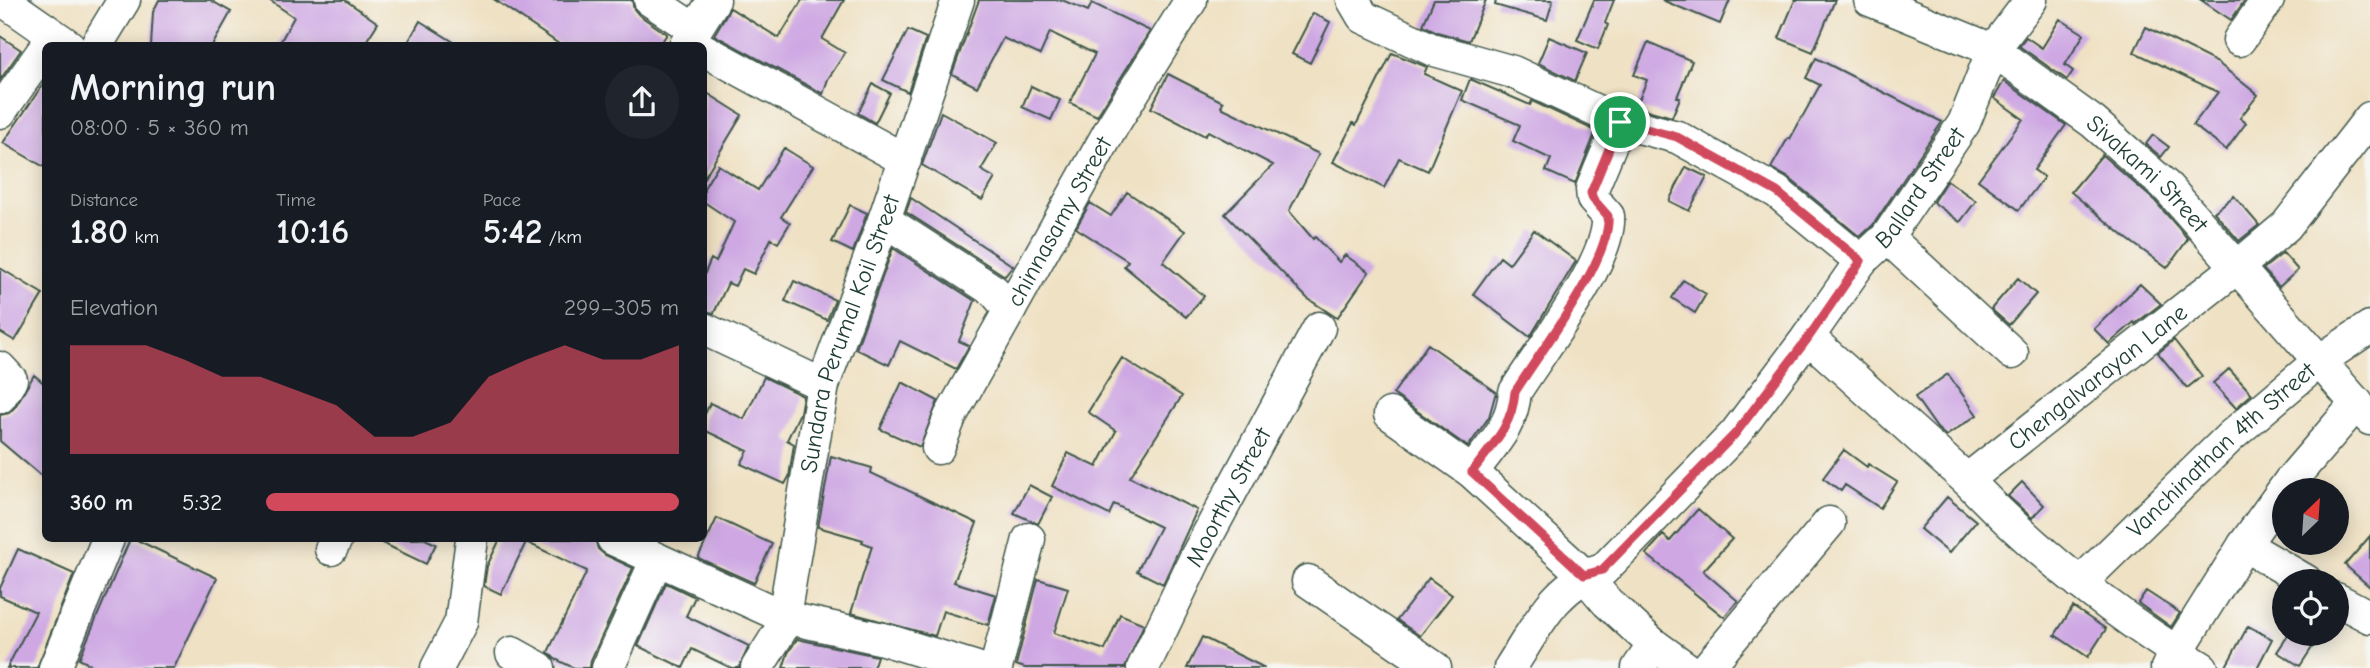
<!DOCTYPE html>
<meta charset="utf-8">
<style>
:root{--surface:#171b24;--page:#20242c;--text:#f1f3f6;--muted:#9ea1a6;--accent:#d1495b}
body{margin:0;font-family:"Comic Neue",sans-serif;background:var(--page);color:var(--text);height:100vh;display:flex;flex-direction:column;font-size:26px;white-space:nowrap}
*{box-sizing:border-box;margin:0}
p{font-size:23px;color:var(--muted)}
.icon{flex:none;width:38px;height:38px;fill:none;stroke:currentColor;stroke-width:2;stroke-linecap:round;stroke-linejoin:round}
.map{position:relative;flex:1;overflow:hidden}
.drawer{position:absolute;left:42px;top:42px;width:665px;height:500px;display:flex;flex-direction:column;background:var(--surface);border-radius:10px;box-shadow:0 4px 18px #0003}
.drawer>*{flex:none}
.needle{width:46px;rotate:25deg}
.controls{position:absolute;left:2272px;top:478px;display:grid;gap:14px}
.controls a{display:grid;place-items:center;width:77px;height:77px;border-radius:50%;background:var(--surface);box-shadow:0 4px 18px #0003;font-size:35px}
.pin{position:absolute;display:grid;place-items:center;width:60px;height:60px;color:#fff;margin:-30px;border:4px solid #fff;border-radius:50%;box-shadow:0 2px 7px #0007}
.round{display:grid;place-items:center;flex:none;width:74px;height:74px;border-radius:37px;background:var(--page)}
.headline{display:flex;align-items:center;justify-content:space-between;height:119px;padding:0 28px}
h1{font-size:38px;font-weight:600;line-height:52px}
.stats{display:grid;grid-template-columns:repeat(3,1fr);gap:10px;height:119px;padding:7px 28px}
.stats div{display:grid;align-content:center}
.stats b{font-size:35px;font-weight:600}
.stats small{font-size:19px;font-weight:400}
.stats p{font-size:19px}
.chart{height:196px;padding:14px 28px}
.chart p{display:flex;justify-content:space-between}
.chart svg{width:100%;height:126px;margin-top:7px;fill:var(--accent);opacity:.7}
ul{padding:0 28px;list-style:none;font-size:23px}
li{display:grid;grid-template-columns:112px 84px 1fr;align-items:center;height:52px}
li i{height:18px;border-radius:9px;background:var(--accent)}
.map>svg:first-child{display:block}
</style>
<div class="map">
<svg width="2370" height="668" viewBox="0 0 2370 668">
<rect width="100%" height="100%" fill="#f6f6f2"/>
<filter id="ink" filterUnits="userSpaceOnUse"><feTurbulence type="fractalNoise" baseFrequency=".0143" numOctaves="2"/><feDisplacementMap in="SourceGraphic" scale="14" xChannelSelector="R" yChannelSelector="G"/><feConvolveMatrix kernelMatrix="1 2 1 2 8 2 1 2 1" color-interpolation-filters="sRGB"/></filter>
<filter id="wash" filterUnits="userSpaceOnUse"><feTurbulence type="fractalNoise" baseFrequency=".00686" numOctaves="4" result="noise"/><feDisplacementMap in="SourceGraphic" scale="28" xChannelSelector="R" yChannelSelector="G"/><feGaussianBlur stdDeviation="1.57" result="paint"/><feColorMatrix in="noise" values="0 0 0 0 0 0 0 0 0 0 0 0 0 0 0 0 0 1.4 0 .05"/><feComposite in="paint" operator="in"/></filter>
<g filter="url(#wash)">
<rect width="100%" height="100%" fill="#efe1c3"/>
<g id="blocks">
<path fill="#cea7e3" d="M159 0H210L231 12 212 46H151L153 12Z
M269 0H345L378 23 363 46H278L294 17Z
M495 0H632L634 9 639 15 667 34 659 46H562Z
M802 0H844L822 39 845 53 828 79 823 94 714 35 730 8 779 38Z
M979 0H1062L1088 11 1092 3 1150 31 1097 116 1070 103 1095 54 1050 32 1040 55 1003 38 977 87 952 74Z
M1434 0H1486L1469 41 1437 32 1423 25Z
M1496 0H1553L1547 20 1495 5Z
M1594 0H1614L1605 23 1608 25 1598 49 1577 40Z
M1662 0H1730L1720 24Z
M1795 0H1835L1813 52 1779 38Z
M2201 0H2245L2231 20Z
M1313 13 1330 22 1310 63 1292 54Z
M2060 19 2084 34 2065 65 2073 71 2067 80 2019 46 2026 37 2042 48Z
M420 21 460 46H406Z
M2146 27 2218 63 2258 95 2240 118 2246 123 2226 150 2193 125 2218 92 2134 52Z
M908 30 926 38 908 92 883 80Z
M0 36 21 50 0 80Z
M1549 37 1587 53 1575 81 1538 63Z
M1648 42 1692 61 1677 97 1680 98 1672 117 1636 107 1647 80 1634 75Z
M1392 53 1427 67 1424 74 1462 91 1428 171 1399 158 1384 188 1333 162 1353 123 1356 125Z
M1816 58 1942 122 1873 225 1860 237 1789 178 1771 168 1788 138 1790 139 1820 85 1806 78Z
M1168 74 1223 102 1221 107 1319 154 1289 211 1313 239 1315 237 1339 262 1345 255 1369 272 1337 318 1307 298 1225 214 1273 165 1208 131 1205 136 1151 108Z
M1470 79 1530 105 1532 101 1596 131 1575 184 1546 171 1551 159 1513 141 1520 125 1462 100Z
M46 80V168L3 143Z
M2004 81 2066 125 2034 170 2044 177 2019 210 1978 180 2023 119 1994 98Z
M873 84 890 93 875 123 858 113Z
M1031 86 1060 100 1051 120 1022 107Z
M704 91 742 115 704 178Z
M941 112 997 143 981 170 995 178 982 200 922 165Z
M2153 135 2169 147 2161 157 2146 144Z
M784 148 813 166 781 217 790 223 778 243 771 239 754 274 743 269 735 286 728 283 714 313 704 311V275L711 259 716 262 734 222 704 202V188L718 165 758 190Z
M2102 155 2155 201 2188 239 2167 268 2126 238 2071 192Z
M1686 167 1707 177 1689 211 1669 201Z
M1947 180 1976 201 1960 222 1933 202Z
M1127 192 1185 231 1163 262 1204 296 1186 317 1124 266 1128 261 1076 228 1090 203 1111 216Z
M2234 196 2259 225 2239 241 2214 212Z
M911 198 1013 266 1005 276 906 212Z
M850 205 867 213 853 252 832 242Z
M1534 230 1576 261 1530 337 1473 294 1500 257 1509 264Z
M893 248 975 301 959 341 969 346 956 369 900 341 889 365 856 349Z
M2283 253 2298 270 2279 287 2263 269Z
M0 268 43 294 15 341 0 332Z
M2018 278 2036 294 2009 325 1991 309Z
M1683 280 1706 294 1695 313 1672 298Z
M794 281 835 300 827 320 785 301Z
M2140 284 2161 304 2135 324 2134 322 2109 344 2094 329Z
M2174 340 2202 376 2187 388 2158 353Z
M1428 344 1496 392 1489 417 1468 447 1393 394Z
M1122 358 1182 396 1130 477 1197 510 1163 584 1137 571 1160 527 1114 504 1109 515 1052 486 1068 453 1097 467 1116 431 1088 412Z
M2229 369 2252 394 2236 408 2213 383Z
M1948 374 1977 415 1946 436 1937 428 1915 397Z
M34 375 46 385V480L0 441V415L9 413 15 407Z
M764 377 803 396 800 413 787 440 794 444 789 477 785 484 741 464 748 451 704 430V416L710 403 744 419Z
M902 382 938 401 920 447 880 429Z
M1844 450 1867 467 1868 464 1897 482 1880 508 1845 485 1841 491 1823 478Z
M831 456 872 468 871 473 977 523 954 582 996 595 988 625 943 611 935 636 851 613 872 546 862 542 863 540 818 527Z
M2022 482 2044 505 2032 518 2008 496Z
M1029 485 1052 497 1038 524 1014 513Z
M1947 497 1976 521 1949 553 1920 529Z
M1698 509 1732 539 1703 571 1738 601 1724 617 1646 554 1663 535 1670 541Z
M717 518 772 544 754 583 698 558Z
M2370 536V587L2345 565Z
M130 539H135L217 578 174 668H97L79 659Z
M374 539H425L436 544 426 564Z
M500 539H595L598 549 605 555 633 568 591 660 590 668H574L555 659 548 652 587 571 526 542 501 594 484 586 487 566Z
M18 549 74 574 37 668H7L36 612 0 596V588Z
M1429 578 1452 595 1420 636 1397 620Z
M1038 579 1068 588 1054 633 1105 650 1120 614 1144 624 1125 668H1025L1016 665Z
M666 583 695 597 686 616 749 646 739 668H731L692 649 683 668 638 646Z
M2146 591 2180 613 2171 627 2138 603Z
M2073 607 2106 629 2088 657 2055 635Z
M2248 626 2272 639 2257 668H2225Z
M2289 634H2321L2300 666 2277 652Z
M1202 637 1265 668H1187Z
M797 639 877 656 873 668H783L788 653Z"/>
</g>
</g>
<g filter="url(#ink)">
<use href="#blocks" fill-opacity="0" stroke="#3e5649" stroke-width="2"/>
<g fill="none" stroke-linecap="round" stroke-linejoin="round">
<defs>
<g id="minor">
<path d="M3 0 69 46"/>
<path d="M650 0 695 30"/>
<path d="M1353 0 1363 17 1431 49 1513 72 1620 122 1677 137 1777 192 1861 261"/>
<path id="s1" d="M1870 0 1993 50 2093 122 2168 188 2370 419"/>
<path d="M2239 40 2268 0"/>
<path d="M96 46 124 0"/>
<path d="M685 46 714 0"/>
<path d="M704 50 905 160"/>
<path d="M0 112 46 47"/>
<path d="M884 220 994 291 1010 310"/>
<path d="M1887 237 2012 353"/>
<path d="M704 329 823 385"/>
<path id="s2" d="M1808 337 1967 480 2236 268 2286 226 2370 118"/>
<path d="M0 368 11 380 0 397"/>
<path d="M1390 414 1472 472 1584 575 1607 602 1654 645 1686 668"/>
<path id="s3" d="M938 448 950 417 1113 125 1191 0"/>
<path d="M1472 472C1492 445 1512 427 1515 392 1539 353 1612 259 1608 216L1593 199 1592 189 1620 122"/>
<path d="M1967 480C2037 553 2115 615 2202 668"/>
<path d="M613 539 784 617 883 639 977 668"/>
<path d="M2244 545 2306 581"/>
<path d="M331 549 336 539"/>
<path d="M1308 581 1435 668"/>
<path id="s4" d="M2080 583 2231 436 2318 362 2370 327"/>
<path d="M2336 599 2370 617"/>
<path d="M512 653 539 668"/>
<path d="M55 668 108 539"/>
<path d="M437 668 461 622 472 539"/>
<path d="M608 668 657 559"/>
<path id="s5" d="M757 668 782 628 823 385 884 220 958 0"/>
<path d="M996 668 1029 539"/>
<path id="s6" d="M1143 668 1197 555 1319 328"/>
<path id="s7" d="M1510 668C1535 630 1555 583 1603 570L1735 434 1808 337 1861 261 1887 237 1964 123 1993 50 2031 0"/>
<path d="M1638 668 1654 645"/>
<path d="M1707 668 1829 523"/>
<path d="M2167 668 2244 545 2290 481 2357 403"/>
</g>
</defs>
<use href="#minor" stroke="#3e5649" stroke-width="35"/>
<use href="#minor" stroke="#fff" stroke-width="32"/>
</g>
</g>
<g fill="none" stroke-linecap="round" stroke-linejoin="round" filter="url(#ink)">
<defs>
<path id="route" d="M1620 122 1677 137 1777 192 1861 261 1808 338 1735 434 1602 570 1584 575 1472 472C1492 445 1512 427 1515 392 1539 353 1612 259 1608 216L1593 199 1591 193Z"/>
</defs>
<use href="#route" stroke="#fff" stroke-width="14"/>
<use href="#route" stroke="#d1495b" stroke-width="9"/>
</g>
<g text-anchor="middle" dominant-baseline="central" stroke-width="5" stroke-linejoin="round" paint-order="stroke">
<g font-size="24" fill="#1f3d34" stroke="#f6f6f2">
<text stroke="none"><textPath href="#s1" startOffset="331">Sivakami Street</textPath></text>
<text stroke="none"><textPath href="#s7" startOffset="637">Ballard Street</textPath></text>
<text stroke="none"><textPath href="#s3" startOffset="257">chinnasamy Street</textPath></text>
<text stroke="none"><textPath href="#s5" startOffset="350">Sundara Perumal Koil Street</textPath></text>
<text stroke="none"><textPath href="#s2" startOffset="380">Chengalvarayan Lane</textPath></text>
<text stroke="none"><textPath href="#s4" startOffset="194">Vanchinathan 4th Street</textPath></text>
<text stroke="none"><textPath href="#s6" startOffset="191">Moorthy Street</textPath></text>
</g>
</g>
</svg>
<div class="controls">
<a><svg class="needle" viewBox="-14 -14 28 28"><path d="M0-13l5 13h-10z" fill="#e53935"/><path d="M0 13l5-13h-10z" fill="#9ea1a6"/></svg></a>
<a><svg class="icon" aria-label="locate" viewBox="0 0 24 24"><circle cx="12" cy="12" r="6"/><path d="M12 2v4M12 18v4M2 12h4M18 12h4"/></svg></a>
</div>
<div class="pin" style="left:1620px;top:122px;background:#1e9e55"><svg class="icon" aria-label="arrive" viewBox="0 0 24 24"><path d="M6 21V4h12l-3 4 3 4H6"/></svg></div>
<section class="drawer">
<div class="headline"><div><h1>Morning run</h1><p>08:00 · 5 × 360 m</p></div><a class="round"><svg class="icon" aria-label="share" viewBox="0 0 24 24"><path d="M12 15V3M7 8l5-5 5 5M5 13v7h14v-7"/></svg></a></div>
<div class="stats">
<div><p>Distance</p><b>1.80<small> km</small></b></div>
<div><p>Time</p><b>10:16</b></div>
<div><p>Pace</p><b>5:42<small> /km</small></b></div>
</div>
<div class="chart"><p><span>Elevation</span>299–305 m</p>
<svg viewBox="0 0 160 44" preserveAspectRatio="none"><path d="M0 44V6L10 6L20 6L30 11L40 17L50 17L60 22L70 27L80 38L90 38L100 33L110 17L120 11L130 6L140 11L150 11L160 6V44z"/></svg>
</div>
<ul>
<li><b>360 m</b>5:32<i style="width:100%"></i></li>
</ul>
</section>
</div>
